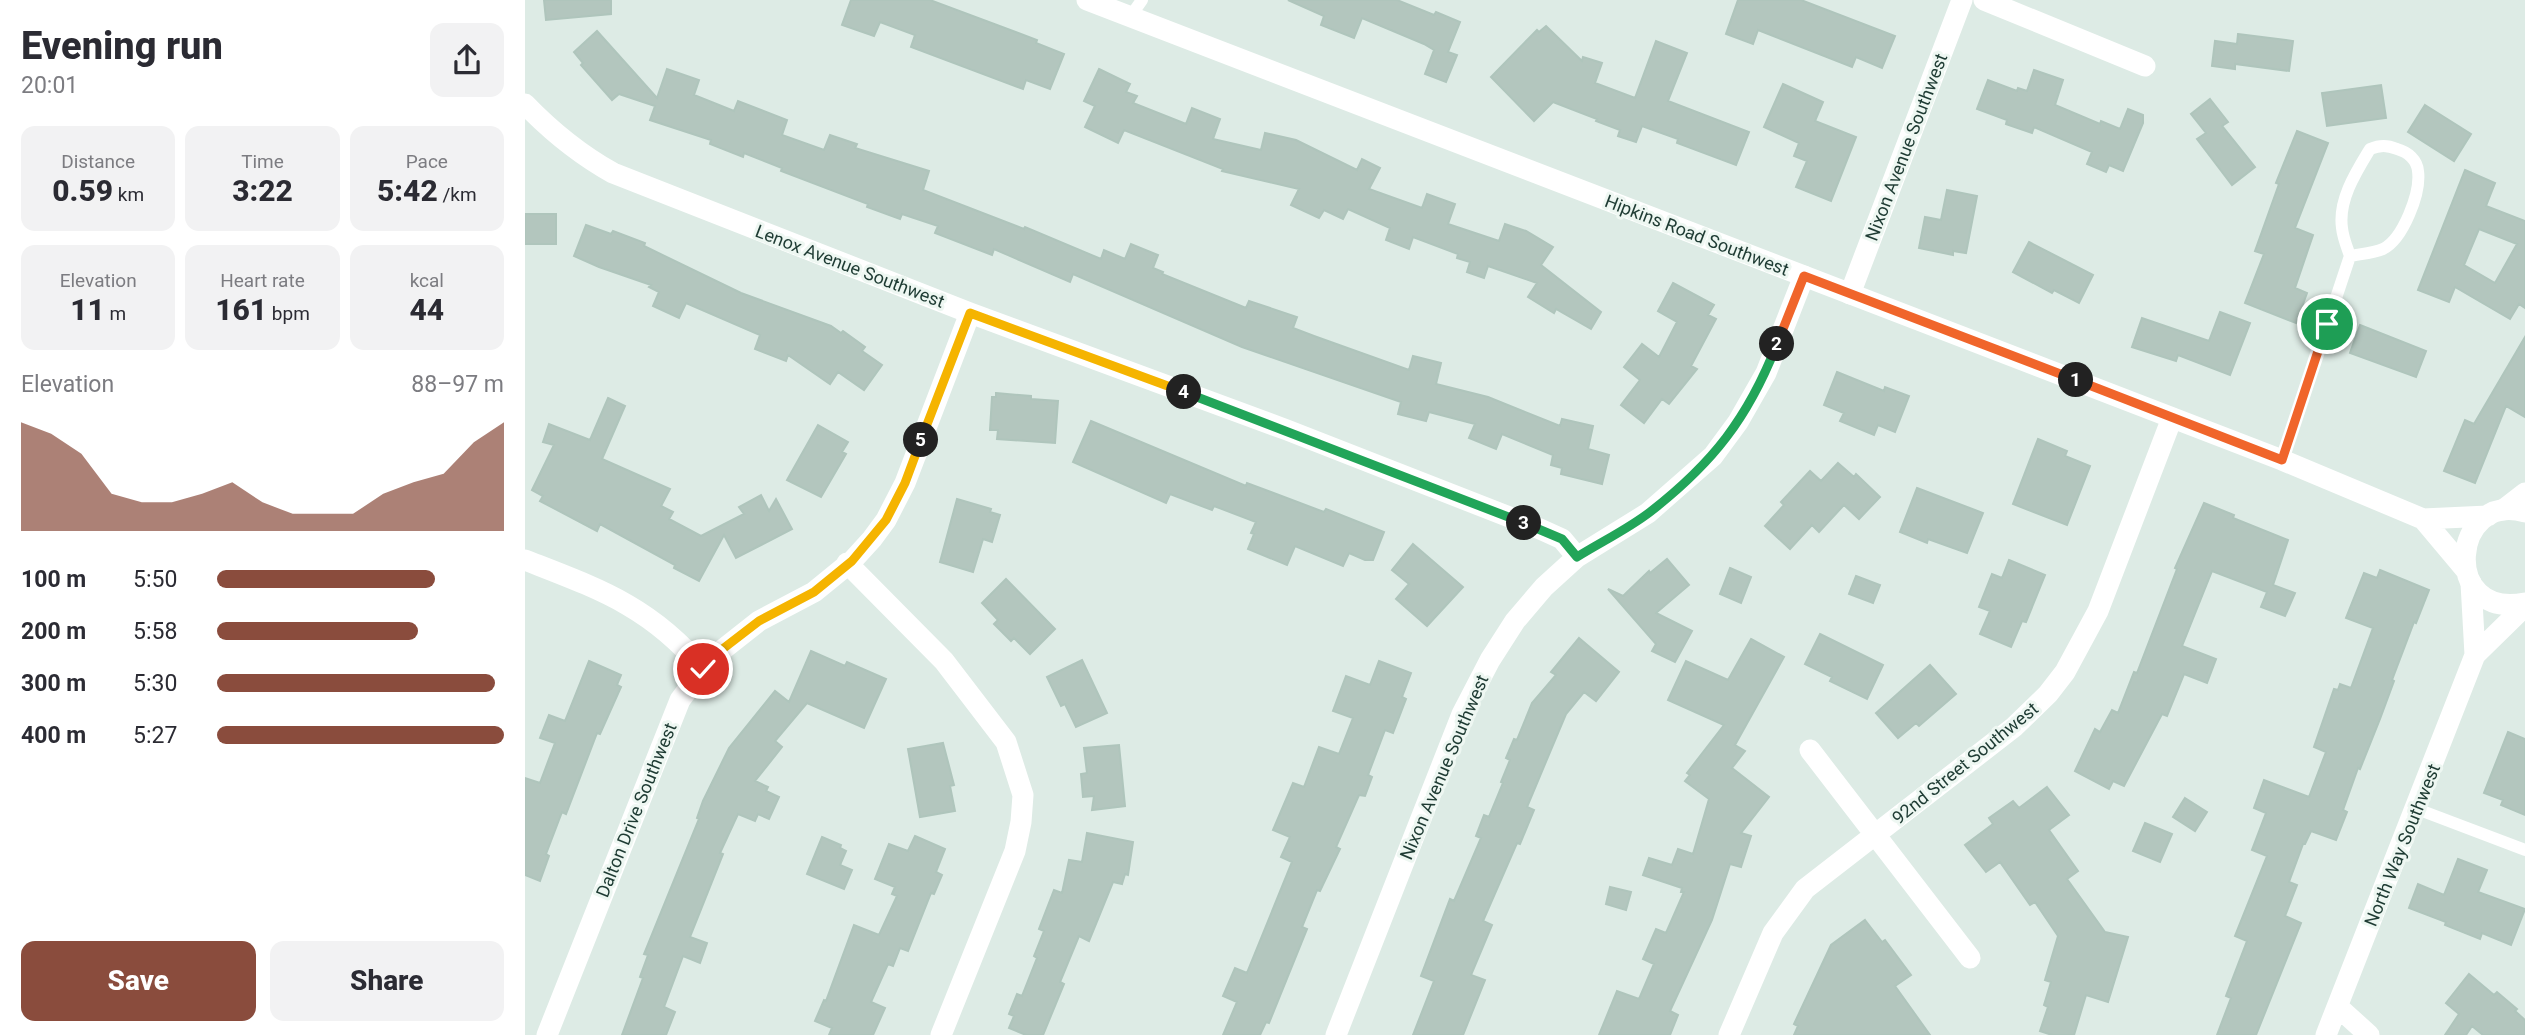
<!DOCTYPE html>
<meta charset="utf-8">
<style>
:root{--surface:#fff;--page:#f2f2f3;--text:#2b2b33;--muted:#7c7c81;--accent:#8a4c3d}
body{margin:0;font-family:Roboto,sans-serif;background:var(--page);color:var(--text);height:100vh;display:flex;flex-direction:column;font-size:26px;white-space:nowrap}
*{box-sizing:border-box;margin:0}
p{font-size:23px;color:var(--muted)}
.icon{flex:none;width:38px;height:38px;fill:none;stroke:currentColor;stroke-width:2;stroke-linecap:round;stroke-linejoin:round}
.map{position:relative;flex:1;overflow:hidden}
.sheet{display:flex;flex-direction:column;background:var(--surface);width:525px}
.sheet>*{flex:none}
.pin{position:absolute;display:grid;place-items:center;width:60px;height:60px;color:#fff;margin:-30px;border:4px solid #fff;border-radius:50%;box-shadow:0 2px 7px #0007}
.km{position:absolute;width:35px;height:35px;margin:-18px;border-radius:50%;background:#222;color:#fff;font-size:19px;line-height:35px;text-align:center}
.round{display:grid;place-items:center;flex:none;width:74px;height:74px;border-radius:14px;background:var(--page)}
.overview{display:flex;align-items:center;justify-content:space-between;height:119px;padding:0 21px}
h1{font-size:38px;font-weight:800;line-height:52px}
.stats{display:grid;grid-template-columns:repeat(3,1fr);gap:10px;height:119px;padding:7px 21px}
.stats div{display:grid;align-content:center;border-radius:14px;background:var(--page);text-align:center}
.stats b{font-size:30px;font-weight:800}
.stats small{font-size:19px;font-weight:400}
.stats p{font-size:19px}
.chart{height:196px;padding:14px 21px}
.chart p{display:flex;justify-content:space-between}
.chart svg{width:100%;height:126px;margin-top:7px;fill:var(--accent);opacity:.7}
.button{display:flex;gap:14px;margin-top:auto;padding:14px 21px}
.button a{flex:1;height:80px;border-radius:14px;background:var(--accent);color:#fff;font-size:28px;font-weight:800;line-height:80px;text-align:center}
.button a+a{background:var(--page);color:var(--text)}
ul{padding:0 21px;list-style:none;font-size:23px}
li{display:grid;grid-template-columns:112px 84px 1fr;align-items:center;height:52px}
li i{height:18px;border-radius:9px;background:var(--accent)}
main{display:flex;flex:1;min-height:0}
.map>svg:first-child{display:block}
</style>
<main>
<section class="sheet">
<div class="overview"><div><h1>Evening run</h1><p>20:01</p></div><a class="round"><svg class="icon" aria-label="share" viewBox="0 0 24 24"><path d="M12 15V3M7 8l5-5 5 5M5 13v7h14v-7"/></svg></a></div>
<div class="stats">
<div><p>Distance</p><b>0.59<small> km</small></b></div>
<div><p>Time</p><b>3:22</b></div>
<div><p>Pace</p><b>5:42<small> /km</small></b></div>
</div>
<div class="stats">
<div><p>Elevation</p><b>11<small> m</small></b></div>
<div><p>Heart rate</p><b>161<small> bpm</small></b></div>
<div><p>kcal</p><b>44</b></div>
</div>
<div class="chart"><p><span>Elevation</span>88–97 m</p>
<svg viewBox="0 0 160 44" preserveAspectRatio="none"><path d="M0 44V6L10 10L20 17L30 31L40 34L50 34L60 31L70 27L80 34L90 38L100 38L110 38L120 31L130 27L140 24L150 13L160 6V44z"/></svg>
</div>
<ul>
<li><b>100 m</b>5:50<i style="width:76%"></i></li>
<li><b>200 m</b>5:58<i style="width:70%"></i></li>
<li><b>300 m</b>5:30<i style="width:97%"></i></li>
<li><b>400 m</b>5:27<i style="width:100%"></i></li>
</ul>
<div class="button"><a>Save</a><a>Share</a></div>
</section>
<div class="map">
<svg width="2000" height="1035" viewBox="0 0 2000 1035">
<rect width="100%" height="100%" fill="#ddebe5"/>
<path fill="#b3c6be" stroke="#afc5bc" stroke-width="2" fill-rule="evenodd" d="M19 0H86V14L21 20Z
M326 0H405L512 40 511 43 539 54 525 89 501 80 498 89 386 47 390 35 355 22 349 36 317 25Z
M763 0H872L909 15 911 12 935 22 923 52 932 55 921 82 900 74 909 50 899 44 837 18 829 38 796 25 799 16Z
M1213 0H1276L1370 36 1357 68 1331 57 1327 67 1233 30 1228 44 1201 34Z
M1021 26 1057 61 1058 57 1077 63 1070 83 1110 98 1131 41 1162 53 1143 101 1224 132 1211 165 1152 143 1153 139 1117 126 1111 142 1093 136 1095 130 1071 121 1072 119 1028 102 1009 121 966 77 1012 30 1014 32Z
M72 31 132 98 142 69 174 80 169 95 209 111 213 101 262 120 257 135 299 150 305 135 332 144 330 148 404 171 398 190 499 229 500 227 576 259 579 250 600 259 606 244 633 255 628 268 638 272 637 274 721 308 724 301 772 317 768 328 789 336 884 370 888 356 916 363 911 384 963 397 1035 426 1037 419 1068 426 1063 449 1084 455 1077 484 1036 474 1037 468 1026 465 1028 455 977 434 971 449 944 438 950 424 904 412 901 421 873 414 876 402 717 347 548 274 545 282 469 249 467 255 410 233 413 226 377 214 375 219 342 207 343 204 256 171 257 168 219 153 218 157 185 144 186 140 125 120 130 106 94 94 87 100 56 65 58 63 49 52Z
M1713 34 1768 41 1764 71 1710 64V69L1687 66 1690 41 1712 44Z
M574 69 605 84 601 92 612 96 608 103 661 124 667 108 695 119 688 139 736 150 740 133 771 140 832 170 837 159 855 168 844 189 897 208 902 194 930 204 923 224 974 241 980 224 1001 231 1028 247 1016 265 1076 312 1066 329 1031 309 1029 313 1003 297 1012 283 963 266 959 278 942 272 945 262 932 258 933 254 888 237 884 249 861 240 865 228 823 209 818 219 799 210 794 218 766 205 774 189 697 171 698 169 599 130 593 143 560 127 570 106 559 101Z
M1509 70 1538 80 1530 105 1575 124 1576 121 1595 129 1603 109 1618 115V123L1598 171 1584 165 1581 172 1562 164 1567 152 1509 127 1507 133 1481 124 1482 120 1452 109 1463 80 1492 91 1493 88 1502 91Z
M1258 84 1298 102 1290 121 1331 137 1306 201 1271 187 1282 161 1269 156 1274 143 1239 127Z
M1856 85 1861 118 1802 126 1797 93Z
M1685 99 1703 122 1697 126 1730 167 1707 185 1672 139 1681 133 1666 114Z
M1900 105 1946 134 1929 161 1883 132Z
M1772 131 1803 143 1770 228 1788 235 1770 288 1782 293 1771 323 1720 303 1739 254 1730 251 1754 184 1751 183Z
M1940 170 1970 183 1961 206 2000 221V308L1994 304 1985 319 1930 287 1924 302 1893 290ZM1954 229 1992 244 1970 283 1939 265Z
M1422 190 1452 196 1441 253 1428 251V255L1394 248 1400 217 1416 220Z
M0 214H31V244H0Z
M61 225 86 234 88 231 120 243 119 246 216 293 306 326 316 333 318 331 340 347 337 351 357 365 339 390 313 372 305 384 263 355 261 361 230 349 235 335 161 303 154 318 128 306 134 292 124 287 126 285 74 267 49 256Z
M1504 242 1568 275 1554 303 1529 290 1527 293 1488 272Z
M1148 283 1189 305 1183 315 1191 319 1166 366 1172 369 1144 404 1137 399 1119 423 1096 405 1115 380 1099 367 1117 344 1134 357 1152 322 1133 311Z
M1695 312 1725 323 1705 375 1653 355 1651 361 1607 347 1617 318 1684 341Z
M1835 325 1901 351 1891 377 1825 353Z
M2000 337V417L1981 406 1950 483 1919 471 1940 420 1949 424Z
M1312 372 1359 391 1360 387 1384 396 1370 432 1353 425 1349 435 1315 421 1319 413 1299 405Z
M471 393 506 396V399L533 401 530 443 472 439 473 430H465L467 397H471Z
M83 398 100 406 77 459 145 489 136 506 148 512 144 519 176 536 219 514 214 507 236 495 244 511 251 499 267 529 211 558 199 535 174 581 149 568 150 565 75 524 72 531 15 501 18 496 7 490 29 445 18 442 24 424 65 440Z
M566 421 721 486 722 483 799 512 801 509 859 532 848 560H840L824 553 818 566 770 546 762 565 723 549 729 534 726 533 731 522 689 506 687 510 645 494 641 503 548 462Z
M293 425 323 442 317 452 321 454 296 497 262 480Z
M1513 439 1542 451 1540 456 1565 466 1542 525 1488 504Z
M1313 463 1329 477 1331 474 1355 497 1334 519 1319 505 1294 532 1287 525 1265 549 1240 526 1259 505 1256 502 1285 471 1296 481Z
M1392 488 1458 513 1442 553 1403 539 1402 543 1375 532Z
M432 499 466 509 465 512 475 515 467 542 458 539 448 572 415 562Z
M1679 503 1709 515 1708 518 1763 540 1748 585 1770 593 1760 616 1736 607 1742 592 1687 571 1657 646 1691 659 1682 683 1659 674 1642 716 1637 714 1599 786 1588 781 1584 789 1550 771 1570 729 1575 732 1587 710 1593 713 1609 672 1612 673 1652 569 1650 568Z
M888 544 938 587 902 626 871 599 884 584 867 570Z
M1142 559 1164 585 1131 613 1167 631 1150 662 1127 651 1131 644 1083 589 1098 596 1124 571 1125 573Z
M1484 560 1520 575 1501 622 1497 621 1486 647 1455 634 1465 611 1454 607 1467 574 1477 578Z
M1205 568 1226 577 1216 603 1195 594Z
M1855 570 1904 590 1891 623 1889 622 1867 680 1869 681 1855 719 1835 769 1833 768 1818 810 1822 812 1811 840 1786 831 1780 844H1778L1764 882 1772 885 1760 916 1776 923 1731 1035H1692L1706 998 1701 996 1722 941 1710 936 1742 856 1727 850 1741 813 1729 808 1739 780 1784 797 1801 752 1789 747 1809 689 1813 690 1815 684 1826 688 1848 628 1821 618 1839 573 1852 578Z
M1331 576 1355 585 1348 603 1324 594Z
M481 579 530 629 505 654 489 638 486 641 469 624 473 620 457 603Z
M1295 634 1358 665 1342 699 1305 681 1307 677 1280 664Z
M1054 638 1094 672 1071 701 1059 692 1041 714 1002 807 1009 810 995 844 992 843 958 921 967 925 946 975 960 980 938 1035H888L909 981 896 976 925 899 929 901 956 838 951 836 959 815 964 817 978 783 976 782 985 760 981 758 989 739 992 740 1007 703 1031 675 1026 672Z
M1226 639 1259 657 1210 745 1220 751 1207 768 1244 797 1216 833 1226 836 1216 867 1205 864 1187 920 1145 1011 1153 1015 1145 1035H1074L1092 991 1114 999 1129 964 1118 959 1131 929 1141 933 1159 892H1156L1157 888 1118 875 1124 858 1147 865 1153 849 1168 854 1184 799 1160 781 1165 775 1162 773 1199 725 1143 700 1161 661 1203 680Z
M286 651 320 666 322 662 361 679 339 728 282 703 250 741 257 747 230 781 243 787 241 791 254 797 244 819 233 814 230 821 213 814 195 853 198 854 165 937 182 943 175 963 158 956 139 1007 150 1012 141 1035H97L118 978 115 977 123 955 119 954 174 819 172 818 178 801 204 748 250 691 264 702Z
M557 660 582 713 551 727 540 704 536 706 522 677Z
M64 661 96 675 92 685 96 687 75 734 72 733 41 814 37 812 21 854 24 856 15 881 0 875V778L15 783 30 743 15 738 24 715 40 721Z
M854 661 886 673 877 697 881 699 868 733 860 730 843 775 847 777 840 796 834 795 811 847 815 849 795 891 792 890 777 927 782 929 744 1023 741 1022 735 1035H698L712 1002 698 996 710 968 722 973 767 862 756 857 765 837 748 830 768 783 779 787 794 747 814 754 828 718 808 711 821 676 845 685Z
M1405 665 1431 694 1394 726 1391 723 1373 738 1351 713Z
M1983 732 2000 739V815L1976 805 1978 800 1959 793Z
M418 743 429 785 425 786 430 811 395 817 383 749Z
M594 745 600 806 567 810 569 796 558 797 556 774 562 773 559 748Z
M1522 787 1544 815 1524 830 1553 871 1542 879 1580 932 1603 937 1583 1002 1561 995 1549 1035H1527L1515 1031 1523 1007 1519 1005 1526 982 1520 980 1533 936 1510 902 1505 905 1475 862 1461 872 1440 845 1468 824 1464 818 1488 801 1494 808Z
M1660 798 1682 812 1670 831 1648 817Z
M1620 823 1647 834 1635 862 1608 851Z
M562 833 608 842 603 875 600 874 597 884 588 882 564 941 554 936 535 982 539 984 518 1035H501L484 1028 489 1016 484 1014 492 994 497 996 512 958 509 956 519 931 514 929 529 890 537 893 544 860 557 862Z
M390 836 420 849 411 872 417 875 409 894 406 893 383 951 375 948 368 966 363 964 346 1002 360 1008 348 1035H304L307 1028 290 1021 299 1000 301 1001 329 925 354 935 372 896 367 894 370 887 350 879 364 844 383 851Z
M297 837 316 845 315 848 321 851 315 865 327 870 319 889 282 874Z
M1933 859 1962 870 1953 892 2000 909 1986 945 1957 933 1955 939 1920 925 1921 922 1884 908 1893 884 1919 895Z
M1085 887 1106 892 1101 910 1081 904Z
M1340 920 1357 942 1360 940 1386 975 1370 986 1405 1035H1269L1273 1026 1269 1024 1306 945Z
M1944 974 1969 995 1972 992 1992 1009 1990 1011 2000 1020V1035H1958L1947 1026 1941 1035H1920L1934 1014 1921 1003Z"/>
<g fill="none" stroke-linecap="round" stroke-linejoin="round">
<path stroke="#fff" stroke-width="12" d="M605 17 617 0
M1757 460 1825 256C1822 247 1818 238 1817 228 1813 200 1831 172 1845 149 1855 145 1862 145 1872 149 1883 152 1892 160 1893 171 1896 193 1878 239 1858 249 1849 253 1835 254 1825 256
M1892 809 2000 850"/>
<path stroke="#fff" stroke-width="21" d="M1459 0 1620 66
M0 104C27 132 54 154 88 173L445 313 762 430 1015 529 1037 539 1052 557
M1325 294 1437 0
M1978 510 2000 493
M0 560C74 589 125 606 178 669
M322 563 419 661 481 742 498 795 496 822 490 851 416 1035
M1950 655 2000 606
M1285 750 1445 958
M1813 1007 1844 1035
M22 1035 155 700 178 669 196 651 234 621 289 592 327 561 347 539 361 520 380 483 445 313
M811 1035 937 714 965 660 990 621 1019 587 1052 557 1123 513 1188 456 1213 422 1241 373 1279 276
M1204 1035 1248 933 1280 889 1489 727 1523 694 1540 672 1573 611 1647 418
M1801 1035 1950 655 1946 583"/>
<path stroke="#fff" stroke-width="21" d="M562 0 1757 460 1898 519 1963 516
M2000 512C1927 490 1914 620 2000 603
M1898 519 1940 569"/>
</g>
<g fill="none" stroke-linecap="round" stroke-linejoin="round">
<defs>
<path id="split-1" d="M1551 380 1757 460 1802 324"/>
<path id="split-2" d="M1252 344 1279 276 1551 380"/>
<path id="split-3" d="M999 523 1037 539 1052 557C1076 542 1103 529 1125 512 1188 463 1223 418 1252 344"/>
<path id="split-4" d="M659 392 999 523"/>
<path id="split-5" d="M396 440 445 313 659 392"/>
<path id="split-6" d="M178 669 195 651 234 621 289 592 327 561 361 520 380 483 396 440"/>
</defs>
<use href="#split-1" stroke="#fff" stroke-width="14"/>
<use href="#split-2" stroke="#fff" stroke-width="14"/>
<use href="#split-3" stroke="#fff" stroke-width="14"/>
<use href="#split-4" stroke="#fff" stroke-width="14"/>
<use href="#split-5" stroke="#fff" stroke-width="14"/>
<use href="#split-6" stroke="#fff" stroke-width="14"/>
<use href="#split-1" stroke="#f0652b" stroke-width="9"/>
<use href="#split-2" stroke="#f0652b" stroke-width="9"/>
<use href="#split-3" stroke="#22a559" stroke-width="9"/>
<use href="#split-4" stroke="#22a559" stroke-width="9"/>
<use href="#split-5" stroke="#f5b400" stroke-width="9"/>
<use href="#split-6" stroke="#f5b400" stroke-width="9"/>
</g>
<g text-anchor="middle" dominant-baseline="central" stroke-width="6" stroke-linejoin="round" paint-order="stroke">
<g font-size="18" fill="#1e3b33" stroke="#eef7f2">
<text transform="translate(1381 147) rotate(-69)">Nixon Avenue Southwest</text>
<text transform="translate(1172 235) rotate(21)">Hipkins Road Southwest</text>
<text transform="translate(325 266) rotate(21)">Lenox Avenue Southwest</text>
<text transform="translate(1440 763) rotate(-39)">92nd Street Southwest</text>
<text transform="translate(919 767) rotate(-67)">Nixon Avenue Southwest</text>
<text transform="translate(111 810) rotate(-68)">Dalton Drive Southwest</text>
<text transform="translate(1877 845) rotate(-68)">North Way Southwest</text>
</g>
</g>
</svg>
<div class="pin" style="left:1802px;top:324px;background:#1e9e55"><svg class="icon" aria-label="arrive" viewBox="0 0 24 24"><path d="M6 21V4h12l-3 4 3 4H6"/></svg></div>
<div class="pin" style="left:178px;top:669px;background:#d93025"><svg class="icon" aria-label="check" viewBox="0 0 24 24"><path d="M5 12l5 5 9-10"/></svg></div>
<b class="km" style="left:1551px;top:380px">1</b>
<b class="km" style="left:1252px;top:344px">2</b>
<b class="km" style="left:999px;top:523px">3</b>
<b class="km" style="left:659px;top:392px">4</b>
<b class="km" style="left:396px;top:440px">5</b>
</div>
</main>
